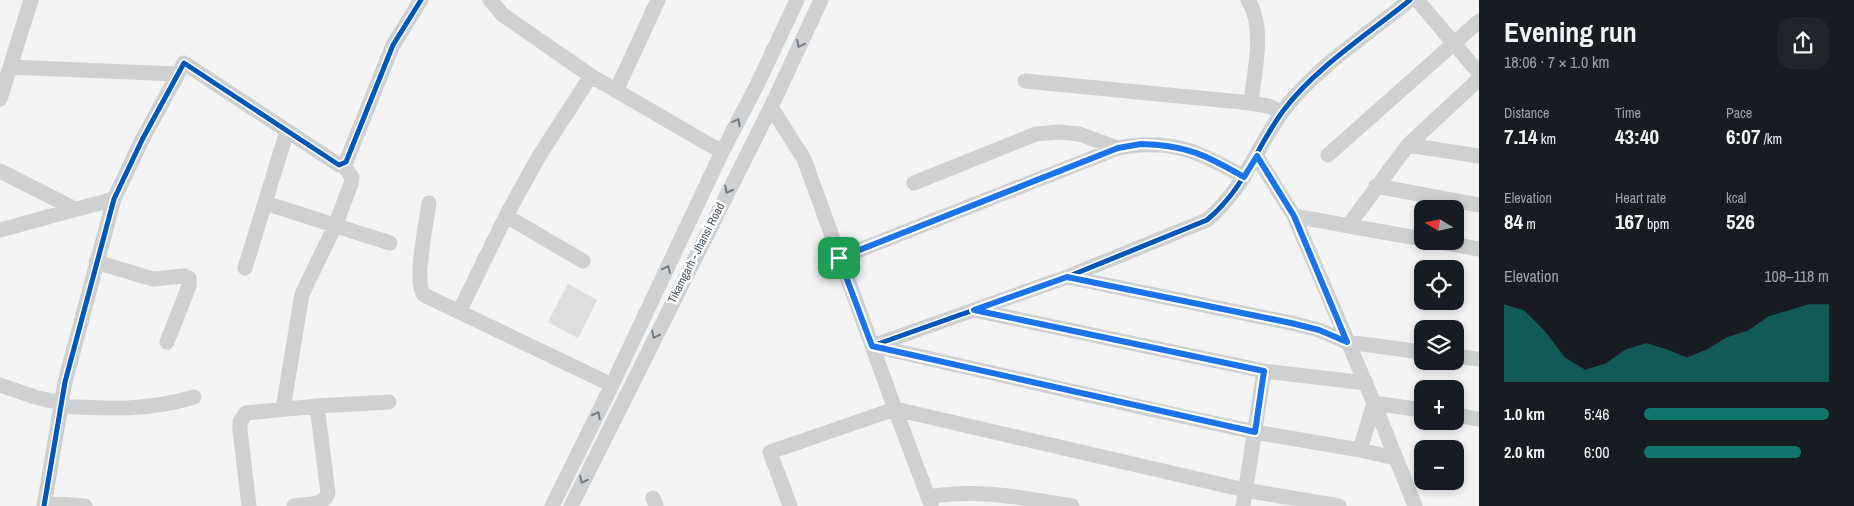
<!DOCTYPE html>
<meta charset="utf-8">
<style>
:root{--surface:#171b24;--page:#20242c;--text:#f1f3f6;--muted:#9ea1a6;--accent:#0f766e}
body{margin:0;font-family:"Archivo Narrow",sans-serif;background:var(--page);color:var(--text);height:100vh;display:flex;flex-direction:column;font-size:19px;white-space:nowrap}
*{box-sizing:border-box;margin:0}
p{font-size:16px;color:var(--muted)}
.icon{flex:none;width:28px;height:28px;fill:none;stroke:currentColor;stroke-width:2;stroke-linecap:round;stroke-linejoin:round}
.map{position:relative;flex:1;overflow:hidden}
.details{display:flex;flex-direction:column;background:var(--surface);width:375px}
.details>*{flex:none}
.needle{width:32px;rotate:280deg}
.fabs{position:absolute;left:1414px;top:200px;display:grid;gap:10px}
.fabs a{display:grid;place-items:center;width:50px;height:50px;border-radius:10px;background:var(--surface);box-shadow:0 2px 8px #0003;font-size:25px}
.pin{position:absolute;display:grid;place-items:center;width:42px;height:42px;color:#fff;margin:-21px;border-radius:10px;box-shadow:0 2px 8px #0006}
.round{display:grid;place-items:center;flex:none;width:52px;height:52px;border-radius:15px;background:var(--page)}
.overview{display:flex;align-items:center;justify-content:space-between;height:85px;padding:0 25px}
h1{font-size:28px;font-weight:700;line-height:38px}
.figures{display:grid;grid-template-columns:repeat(3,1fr);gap:8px;height:85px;padding:5px 25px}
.figures div{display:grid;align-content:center}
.figures b{font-size:21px;font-weight:700}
.figures small{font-size:14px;font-weight:400}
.figures p{font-size:14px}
.chart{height:140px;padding:10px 25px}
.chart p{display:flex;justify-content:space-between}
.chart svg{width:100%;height:90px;margin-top:5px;fill:var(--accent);opacity:.7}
ul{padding:0 25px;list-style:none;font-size:16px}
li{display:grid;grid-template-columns:80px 60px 1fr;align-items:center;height:38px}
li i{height:12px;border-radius:6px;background:var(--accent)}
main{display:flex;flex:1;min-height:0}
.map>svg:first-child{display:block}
</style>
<main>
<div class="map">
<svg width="1479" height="506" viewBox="0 0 1479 506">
<rect width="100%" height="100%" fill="#f4f4f4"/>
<path fill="#ddddde" stroke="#e5e6e7" d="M568 284 597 300 578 338 548 322Z"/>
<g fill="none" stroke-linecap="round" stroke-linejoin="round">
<path stroke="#ced0d2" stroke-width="15" d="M490 0 503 15 591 76 722 152
M1248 0C1266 28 1254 71 1251 103
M1417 0 1479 73
M10 67 177 74
M1025 81 1251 103 1268 106 1282 112
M616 91 658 0
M0 99 31 0
M771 107 804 159 895 409 770 452 790 506
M1408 145 1479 156
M1328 155 1479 21
M1257 157 1294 216 1374 403 1415 506
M0 171 75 209
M914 183 1036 134 1060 132 1079 134 1118 148
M1376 186 1479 205
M265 203 390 243
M429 203C427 221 413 282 424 295L612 385
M506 216 583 261
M1294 216 1422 239
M1348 226 1408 145 1479 79
M0 230 114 199
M1434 241 1479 249
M839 258 1118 148C1170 138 1199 151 1244 177
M96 262 153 279 184 276 189 278V286L167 342
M245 268 287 131
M1068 277 1291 323 1319 330 1347 342 1422 352
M974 310 1264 371 1366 383
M459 312 506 216 539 156 591 76
M872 346 1067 277 1207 220C1246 187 1255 149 1283 111 1315 68 1368 34 1410 0
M874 346 1154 410 1255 432 1360 450 1374 403 1422 410
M1455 356 1479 359
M0 385 38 398 62 403
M61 406C109 409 147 411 194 397
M283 409 302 294 335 226 351 184 352 177 342 164
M895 409 1245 490 1339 506
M895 409 931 505
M1455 415 1479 419
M1360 450 1395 458
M928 497C976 488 1024 498 1072 506
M653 498 656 506
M45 503 85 506
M44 506 65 382 114 199 142 140 184 63 339 165 346 162 393 45 421 0
M249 506 240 430V422L246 413 317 406 389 402
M294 506C306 504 324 506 328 493L317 406
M552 506 612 385 722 152 757 85 797 0
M571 506 771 107 821 0
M1243 506 1264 371"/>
<defs>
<path id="cycleway" d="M872 346 1067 277 1207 220C1246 187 1255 149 1283 111 1315 68 1368 34 1410 0
M44 506 65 382 114 199 142 140 184 63 339 165 346 162 393 45 421 0"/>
</defs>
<use href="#cycleway" stroke="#fff" stroke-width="8"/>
<use href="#cycleway" stroke="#0057b8" stroke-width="5"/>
</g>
<defs><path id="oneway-chevron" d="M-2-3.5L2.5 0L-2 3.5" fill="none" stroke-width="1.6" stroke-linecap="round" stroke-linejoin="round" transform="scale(1.25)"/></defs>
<g stroke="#727b83">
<use href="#oneway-chevron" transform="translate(800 44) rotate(115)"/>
<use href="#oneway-chevron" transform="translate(737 122) rotate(-62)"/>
<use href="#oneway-chevron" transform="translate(728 190) rotate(117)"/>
<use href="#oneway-chevron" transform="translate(667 269) rotate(-65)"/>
<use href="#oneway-chevron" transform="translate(655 335) rotate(117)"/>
<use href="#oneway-chevron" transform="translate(597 415) rotate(-63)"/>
<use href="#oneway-chevron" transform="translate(583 480) rotate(116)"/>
</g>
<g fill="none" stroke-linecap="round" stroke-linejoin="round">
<defs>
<path id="route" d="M1141 144C1186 145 1206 155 1244 177L1257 156 1294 216 1347 342 1319 330 1291 323 1067 277 974 310 1264 371 1255 432 872 346 839 258 1118 148Z"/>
</defs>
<use href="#route" stroke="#fff" stroke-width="10"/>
<use href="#route" stroke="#1a73e8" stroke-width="6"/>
</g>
<g text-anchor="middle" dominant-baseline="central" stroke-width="5" stroke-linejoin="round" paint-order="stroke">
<g font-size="12" fill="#4a5661" stroke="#fff">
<text transform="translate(696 253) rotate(-63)">Tikamgarh - Jhansi Road</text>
</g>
</g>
</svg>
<div class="fabs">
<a><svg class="needle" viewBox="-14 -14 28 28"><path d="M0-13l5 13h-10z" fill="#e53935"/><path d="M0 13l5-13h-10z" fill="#9ea1a6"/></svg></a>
<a><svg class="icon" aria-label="locate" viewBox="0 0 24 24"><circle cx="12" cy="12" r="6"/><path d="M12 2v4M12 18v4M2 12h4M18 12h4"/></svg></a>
<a><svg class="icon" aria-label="layers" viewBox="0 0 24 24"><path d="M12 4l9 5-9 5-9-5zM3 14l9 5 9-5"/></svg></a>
<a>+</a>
<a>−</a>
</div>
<div class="pin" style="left:839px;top:258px;background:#1e9e55"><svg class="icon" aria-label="arrive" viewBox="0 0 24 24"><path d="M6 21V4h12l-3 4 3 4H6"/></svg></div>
</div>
<section class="details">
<div class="overview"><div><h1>Evening run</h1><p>18:06 · 7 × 1.0 km</p></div><a class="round"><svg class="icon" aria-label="share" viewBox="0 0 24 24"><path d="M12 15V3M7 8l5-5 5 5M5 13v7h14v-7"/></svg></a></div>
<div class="figures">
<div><p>Distance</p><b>7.14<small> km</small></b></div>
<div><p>Time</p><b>43:40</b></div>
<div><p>Pace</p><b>6:07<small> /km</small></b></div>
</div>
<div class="figures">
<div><p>Elevation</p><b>84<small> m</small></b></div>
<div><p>Heart rate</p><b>167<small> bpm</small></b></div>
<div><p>kcal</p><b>526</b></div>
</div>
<div class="chart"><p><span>Elevation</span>108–118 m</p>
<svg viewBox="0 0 160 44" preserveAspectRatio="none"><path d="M0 44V6L10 9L20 19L30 32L40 38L50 35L60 28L70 25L80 28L90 32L100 28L110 22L120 19L130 12L140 9L150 6L160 6V44z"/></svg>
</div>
<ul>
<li><b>1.0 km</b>5:46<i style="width:100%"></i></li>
<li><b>2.0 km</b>6:00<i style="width:85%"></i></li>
</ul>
</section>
</main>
